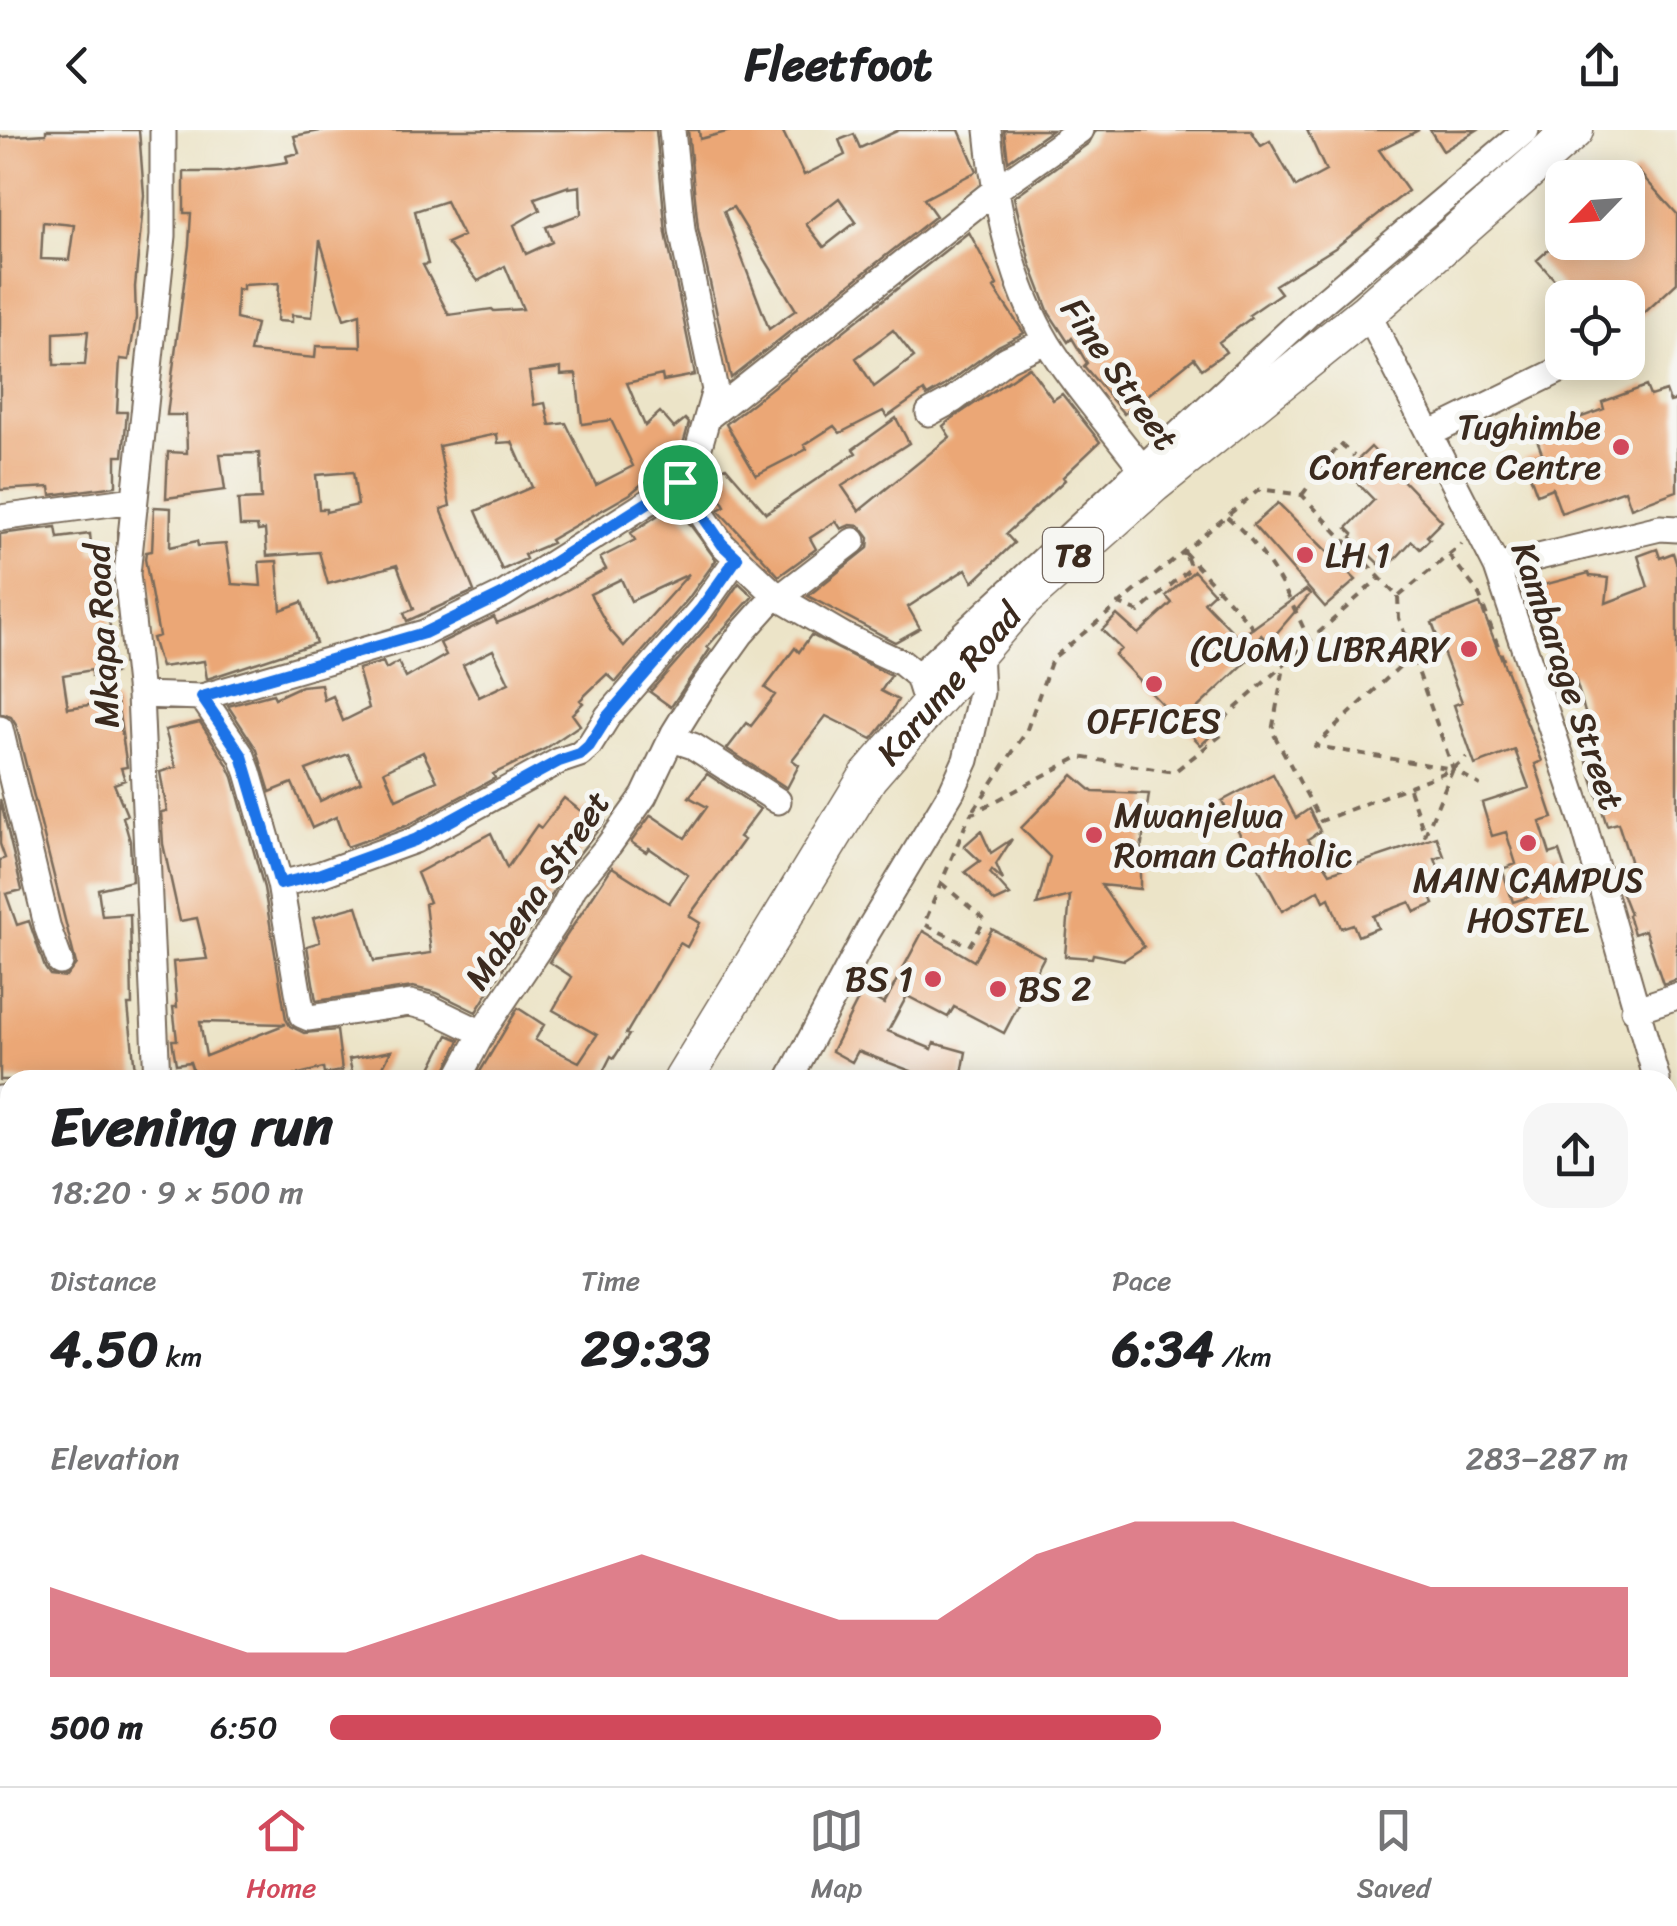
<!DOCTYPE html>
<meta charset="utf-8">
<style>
:root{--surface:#fff;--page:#f6f6f6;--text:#202124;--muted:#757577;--line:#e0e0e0;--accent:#d1495b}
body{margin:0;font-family:Sriracha,sans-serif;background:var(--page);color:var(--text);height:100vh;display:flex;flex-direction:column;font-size:38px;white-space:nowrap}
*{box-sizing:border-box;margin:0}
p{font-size:32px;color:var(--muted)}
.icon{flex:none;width:55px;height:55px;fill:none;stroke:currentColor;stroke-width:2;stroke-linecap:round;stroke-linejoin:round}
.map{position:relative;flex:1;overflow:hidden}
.drawer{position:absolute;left:0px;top:940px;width:1678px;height:718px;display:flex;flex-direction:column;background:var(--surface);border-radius:30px 30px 0 0;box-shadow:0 5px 25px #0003}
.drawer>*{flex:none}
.needle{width:65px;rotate:245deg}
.controls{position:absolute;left:1545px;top:30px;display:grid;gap:20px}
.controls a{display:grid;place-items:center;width:100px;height:100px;border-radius:20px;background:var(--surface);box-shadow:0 5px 25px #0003;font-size:50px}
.pin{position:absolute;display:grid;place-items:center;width:85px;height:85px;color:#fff;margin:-42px;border:5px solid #fff;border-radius:50%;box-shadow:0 2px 10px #0007}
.round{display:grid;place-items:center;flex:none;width:105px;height:105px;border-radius:30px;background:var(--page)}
.overview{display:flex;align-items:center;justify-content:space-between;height:170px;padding:0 50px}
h1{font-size:55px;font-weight:800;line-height:75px}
.stats{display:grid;grid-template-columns:repeat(3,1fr);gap:15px;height:170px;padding:10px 50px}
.stats div{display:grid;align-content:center}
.stats b{font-size:50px;font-weight:800}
.stats small{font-size:28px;font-weight:400}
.stats p{font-size:28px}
.chart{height:280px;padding:20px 50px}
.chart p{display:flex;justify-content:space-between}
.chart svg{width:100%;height:180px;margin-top:10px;fill:var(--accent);opacity:.7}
ul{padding:0 50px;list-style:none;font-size:32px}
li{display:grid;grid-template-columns:160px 120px 1fr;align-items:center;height:75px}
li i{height:25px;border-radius:12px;background:var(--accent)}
header{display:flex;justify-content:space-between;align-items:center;height:130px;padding:0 50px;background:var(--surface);font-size:45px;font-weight:800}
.tabs{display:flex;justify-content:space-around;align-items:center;height:140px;border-top:2px solid var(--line);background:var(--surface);font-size:28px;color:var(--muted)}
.tabs a{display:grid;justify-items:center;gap:5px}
.tabs .selected{color:var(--accent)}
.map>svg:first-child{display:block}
</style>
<header><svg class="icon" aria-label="back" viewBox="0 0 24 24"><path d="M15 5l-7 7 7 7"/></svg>Fleetfoot<svg class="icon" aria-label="share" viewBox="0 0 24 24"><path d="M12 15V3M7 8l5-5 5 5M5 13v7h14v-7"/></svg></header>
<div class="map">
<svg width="1677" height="1656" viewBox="0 0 1677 1656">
<rect width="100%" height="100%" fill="#f6f6f2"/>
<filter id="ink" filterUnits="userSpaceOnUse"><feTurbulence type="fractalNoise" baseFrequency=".01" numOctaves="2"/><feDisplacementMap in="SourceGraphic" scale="20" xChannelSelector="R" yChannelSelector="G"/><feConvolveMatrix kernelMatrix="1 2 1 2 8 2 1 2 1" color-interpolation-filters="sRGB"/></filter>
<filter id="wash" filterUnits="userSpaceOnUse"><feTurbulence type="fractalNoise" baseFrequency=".0048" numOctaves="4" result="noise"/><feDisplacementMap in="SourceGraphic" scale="40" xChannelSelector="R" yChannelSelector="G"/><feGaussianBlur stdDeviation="2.25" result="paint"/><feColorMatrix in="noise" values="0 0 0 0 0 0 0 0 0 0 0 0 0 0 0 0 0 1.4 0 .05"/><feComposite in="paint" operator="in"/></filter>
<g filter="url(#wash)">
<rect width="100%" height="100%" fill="#ece4c8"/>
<g id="blocks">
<path fill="#eba776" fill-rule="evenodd" d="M46 0H139L144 65 135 157 136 188 129 230 120 229 117 282H127L123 326H116V356L51 365 50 357 0 360V7L46 4ZM43 92 74 95 69 130 41 129ZM88 201 85 235H54V203Z
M325 0H656L666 103 695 245 663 251 662 245 627 253 645 296 660 282 674 298 685 289 689 293 683 314 677 324 630 364 550 410 552 413 524 425 526 429 502 440 476 381 532 357 512 312 498 313 497 304 439 316 450 376 441 379 474 461 407 491 404 483 414 479 397 435 328 454 319 422 267 426 265 400 258 401 257 396H240L238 370 261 369 259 323 220 324 225 360 166 368 168 322 187 323 186 285H167L189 115 191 83H184V42H221L288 32 286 26 299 23 294 6ZM569 56V58L580 56 581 84 546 97 552 112 526 124 514 95 540 80 535 68ZM446 71 463 106 447 113 478 151 505 136 523 179 494 181 492 179 449 185 423 135 428 134 415 81ZM320 110 344 189 360 184 361 217 316 216 315 228 250 222 256 194 236 189 237 159 243 160V155L279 153 277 191 292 192V185L312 187ZM561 238V245L576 244 582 294 611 290 633 336 596 355 566 293 550 295 545 273 534 275 529 242ZM353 342 358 375 326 382V379H319L316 345Z
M688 0H699L700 9 734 0H782L804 45 845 25 839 10 854 4 860 18 899 0H959L977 41 924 69 936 86 731 248 698 98ZM839 68 856 92 824 117 806 94ZM733 77 796 180 769 199 724 81Z
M1004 0H1052L1008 31Z
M1096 0H1251L1261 16 1270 11 1296 57 1326 41 1307 0H1419L1379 20 1408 61 1335 118 1275 155 1281 163 1249 185 1251 188 1219 212 1226 222 1202 239 1194 228 1124 284 1084 236 1087 233 1072 208 1068 212 1049 183 1030 133 1014 67 1089 13Z
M1430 0H1477L1443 21Z
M1637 40 1677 84V153L1628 198V168H1571L1537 130 1557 112H1628V49Z
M969 102 997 155 994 158 1024 203 998 216 944 256 927 266 924 261 887 287 883 281 840 303 834 296 804 315 807 319 756 345 726 294ZM893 200 914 227 874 257 856 228Z
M1029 237 1053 270 1062 264 1100 312 1063 347 1065 350 1006 404 1014 413 973 452 966 439 908 477 920 498 895 512 808 466 868 418 869 408 860 396 850 395 841 399 836 391 810 408 816 419 779 446 718 380 725 376 708 347 726 337 766 383 856 323 853 319 896 288 909 313 842 356 859 381 950 307 943 296 950 290Z
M1646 256 1650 266 1666 261 1670 272 1677 270V361L1631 378 1625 360 1561 383 1552 358 1537 364 1524 329 1542 323 1535 304 1604 279 1602 272Z
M1371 317 1442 391 1427 406 1430 409 1420 419 1412 411 1385 440 1351 407 1353 404 1347 398 1374 370 1346 341Z
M1278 373 1356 450 1325 477 1253 395Z
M675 374 716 430 688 469 616 552 607 544 580 570 583 573 572 584 580 595 545 619 493 644 495 648 408 695 347 717 336 687 312 698 292 653 270 662 257 620 228 576 273 564 275 568 301 556 321 554 324 570 333 566 343 591 369 578 358 539 383 532 386 539 398 532 406 548 446 525 440 513 494 487 497 493 535 477 606 439 600 428 635 410 631 403ZM689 444 624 516 610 500 590 464 621 449 631 471ZM493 520 509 553 479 567 463 535ZM423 622 437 651 396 669 384 641ZM348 624 361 652 320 671 306 640Z
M154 377 171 378 170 417 197 411 198 416 226 414 232 454 261 456 259 432 277 431 281 480 302 472 316 513 207 549 204 531 161 537 152 508 159 506 145 429 146 422 152 421Z
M56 397 58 408 90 404 92 424 101 421 107 437H111V451L108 452 111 471H107L115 543 92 546V540L63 545 68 578 117 571 127 637 121 638 125 650 114 654 127 685 123 687 130 711 132 751 98 759 102 786 130 784 132 875H128L136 950H0V730L5 728 0 714V669L22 760 6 764 17 795 29 791 45 838 50 845 66 847 76 834 16 595 11 587 0 583V404Z
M1657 419 1660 428 1673 423 1677 435V849L1663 854 1645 800 1634 804 1628 785 1630 784 1621 761 1638 755 1618 693 1607 696 1586 628 1597 625 1574 544 1560 548 1541 494 1538 495 1524 460 1589 443 1590 446 1609 448 1606 473 1648 457 1638 426Z
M1194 441 1214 463 1204 472 1239 508 1306 460 1310 464 1275 505 1193 582 1214 603 1201 615 1115 525 1121 519 1102 500 1117 485 1138 504 1172 473 1166 466Z
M739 453 753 466 707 517 710 519 671 577 650 562 713 490Z
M1480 474 1542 631 1535 634 1553 688 1540 692 1550 724 1559 721 1570 754 1513 772 1502 739 1516 734 1506 702 1492 706 1482 673 1529 658 1515 620 1475 635 1454 575 1462 572 1432 493Z
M811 505 891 546 881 561 898 570 888 589 872 609 826 586 792 630 799 635 787 658 727 619 747 593 751 596 775 565 765 558 795 518 799 522Z
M200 592 227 634 233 647 264 758 286 889 290 896 304 903 337 900 342 941 324 944 323 938 275 950H196L190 932 176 934 172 910H177L173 877H177L173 832 207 829 197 788 180 791 163 714 161 682 167 681 160 642 176 637 165 600ZM200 892 286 894 206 926Z
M707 644 760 679 739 707 744 710 689 786 700 793 687 817 680 813 626 904 629 905 614 928 611 926 599 950H475L518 878 544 895 535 910 579 932 597 905 553 880 572 847 549 832 612 737 669 773 688 745 649 718 646 722 631 712 651 685 685 708 707 677 689 667Z
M1273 644 1296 688 1309 679 1320 701 1308 709 1330 743 1437 707 1444 726 1435 729 1447 760 1431 767 1434 774 1415 782 1410 772 1373 786 1378 798 1358 806 1353 794 1341 798 1329 768 1324 771 1319 760 1282 781 1222 671Z
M1073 645 1093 662 1149 664 1140 727V759L1101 755 1144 817 1124 830 1093 824 1092 828 1065 826 1070 766 1037 775 1050 727 1021 698Z
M564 668 582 682 585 678 605 691 561 747 541 786 515 819 476 882 437 863 413 857 316 871 307 816 320 812 313 788 357 776 374 831 431 823 425 774 429 772 417 743 491 703 507 738 537 695 541 698Z
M981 701 991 723 1012 709 996 734 1003 750 992 740 990 743 1010 765 995 772 965 742 980 731 964 716Z
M992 799 1044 827 1004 903 954 877 948 887 907 866 888 901 932 919 934 913 966 922 961 950H907L911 941 858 921 852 932 832 921 862 862 884 874 923 801 974 831Z
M448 905 460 910 441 950H425Z
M391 921 376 950H354L349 929Z"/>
</g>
</g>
<g filter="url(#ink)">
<use href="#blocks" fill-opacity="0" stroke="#796b5a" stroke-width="2.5"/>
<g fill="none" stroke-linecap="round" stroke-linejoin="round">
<defs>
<path id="minor" d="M988 0C995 72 1010 151 1048 214 1078 262 1117 303 1150 349
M1367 182 1497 437 1583 692 1657 950
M929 283 953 270 1007 229 1046 211
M708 287 994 61 1080 0
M1429 304 1576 232
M680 352 722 414 779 468 844 506 902 533 918 546 923 562
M0 388 134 370
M1497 437 1660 398 1677 399
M779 468 853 411
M918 546 1307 185 1526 0
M140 565 202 567 424 503 504 464 680 352 698 320 715 260 682 100 672 0
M202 567 242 626 248 642 280 754 302 885 309 888 410 873 430 878 482 903
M0 599 48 799 60 832
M672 609 693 616 778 671
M280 754 321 744 415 710 559 631 580 624 589 616 608 586 701 479 737 428
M1634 880 1677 866
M157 950 140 565 127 444 163 106V0
M457 950 485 898 555 794 574 757 609 715 644 666 674 603 700 561 741 504 776 465
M789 950 868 801 952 661 966 630 981 563 979 520
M0 969 10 968
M1668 984 1677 1014
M0 1197H10
M469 1648 482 1656
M1305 1648 1321 1656
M92 1656 93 1648
M413 1656 419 1648
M1225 1656 1230 1648"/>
<g id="highway">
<path id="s1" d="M683 950 868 647 1022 470 1153 354 1367 182 1574 0"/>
<path d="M251 1656 258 1648"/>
</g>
</defs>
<use href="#minor" stroke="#796b5a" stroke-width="29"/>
<use href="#highway" stroke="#796b5a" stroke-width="41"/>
<path stroke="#796b5a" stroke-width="4" stroke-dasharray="8 8" stroke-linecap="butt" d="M1302 365 1340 314 1354 326
M1227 387C1268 421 1287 462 1309 510
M1331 419 1343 410
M1184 422 1285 532 1272 601 1321 691 1453 639 1467 627
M1449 425 1478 462 1507 540
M1398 467 1399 488 1453 639 1480 655
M1117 473 1139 482 1191 438 1186 426
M1409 659 1425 705 1453 639 1315 616 1412 525 1437 516
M974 680 1026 602 1052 529 1260 359 1302 365 1398 467 1462 414
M941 753 985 790 969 816 924 794 968 689 971 684 1079 627 1174 642 1224 603 1216 596 1379 448"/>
<use href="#minor" stroke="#fff" stroke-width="25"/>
<use href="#highway" stroke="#fff" stroke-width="38"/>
</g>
</g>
<g fill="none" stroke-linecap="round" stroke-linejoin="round" filter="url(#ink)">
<defs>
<path id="route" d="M680 352 722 414 737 428 701 479 608 586 589 616 580 624 559 631 415 710 321 744 280 754 242 626 202 567 424 503 504 464Z"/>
</defs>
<use href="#route" stroke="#fff" stroke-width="20"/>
<use href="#route" stroke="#1a73e8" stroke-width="12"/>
</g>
<g fill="#d1495b" stroke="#f6f6f2" stroke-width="4">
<circle cx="1621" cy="317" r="10"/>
<circle cx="1305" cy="425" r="10"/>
<circle cx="1469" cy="519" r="10"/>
<circle cx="1154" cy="554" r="10"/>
<circle cx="1094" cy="705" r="10"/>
<circle cx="1528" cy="713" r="10"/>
<circle cx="933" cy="849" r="10"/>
<circle cx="998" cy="859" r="10"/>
</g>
<g text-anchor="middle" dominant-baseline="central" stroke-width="10" stroke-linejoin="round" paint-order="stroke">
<rect fill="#f6f6f2" stroke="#73675e" stroke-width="2.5" x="1043" y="398" width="60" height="54" rx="8"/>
<g font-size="32" font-weight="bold" fill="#3b2a1e">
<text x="1073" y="425">T8</text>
</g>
<g font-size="35" fill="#3b2a1e" stroke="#f6f6f2">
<text transform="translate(1120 244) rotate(55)">Fine Street</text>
<text transform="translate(102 506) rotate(-93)">Mkapa Road</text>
<text transform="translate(1568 546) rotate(71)">Kambarage Street</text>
<text stroke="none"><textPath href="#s1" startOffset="478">Karume Road</textPath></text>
<text transform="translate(537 760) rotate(-56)">Mabena Street</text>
</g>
<g font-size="35" fill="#3b2a1e" stroke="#f6f6f2" text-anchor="end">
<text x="1601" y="297">Tughimbe<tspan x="1601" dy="40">Conference Centre</tspan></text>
<text x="1325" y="425" text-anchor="start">LH 1</text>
<text x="1449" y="519">(CUoM) LIBRARY</text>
<text x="1154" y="591" text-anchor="middle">OFFICES</text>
<text x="1114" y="685" text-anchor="start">Mwanjelwa<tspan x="1114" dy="40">Roman Catholic</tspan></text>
<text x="1528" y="750" text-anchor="middle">MAIN CAMPUS<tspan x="1528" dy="40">HOSTEL</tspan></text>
<text x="913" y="849">BS 1</text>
<text x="1018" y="859" text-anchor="start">BS 2</text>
</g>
</g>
</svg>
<div class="controls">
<a><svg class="needle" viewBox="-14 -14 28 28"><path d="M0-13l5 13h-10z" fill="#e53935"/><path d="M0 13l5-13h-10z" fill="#757577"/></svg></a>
<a><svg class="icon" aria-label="locate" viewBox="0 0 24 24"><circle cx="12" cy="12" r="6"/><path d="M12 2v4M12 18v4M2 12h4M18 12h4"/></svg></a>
</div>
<div class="pin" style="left:680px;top:352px;background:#1e9e55"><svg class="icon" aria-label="arrive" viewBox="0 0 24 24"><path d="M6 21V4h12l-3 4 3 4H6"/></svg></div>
<section class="drawer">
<div class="overview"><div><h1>Evening run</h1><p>18:20 · 9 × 500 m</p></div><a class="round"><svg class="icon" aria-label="share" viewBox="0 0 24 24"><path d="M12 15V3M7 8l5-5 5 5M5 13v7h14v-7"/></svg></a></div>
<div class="stats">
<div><p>Distance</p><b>4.50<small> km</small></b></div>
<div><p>Time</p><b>29:33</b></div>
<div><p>Pace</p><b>6:34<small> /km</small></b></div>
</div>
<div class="chart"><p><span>Elevation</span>283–287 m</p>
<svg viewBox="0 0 160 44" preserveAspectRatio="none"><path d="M0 44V22L10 30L20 38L30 38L40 30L50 22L60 14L70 22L80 30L90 30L100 14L110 6L120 6L130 14L140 22L150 22L160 22V44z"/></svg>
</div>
<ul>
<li><b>500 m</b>6:50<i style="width:64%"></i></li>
</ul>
</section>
</div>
<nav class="tabs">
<a class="selected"><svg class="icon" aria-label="home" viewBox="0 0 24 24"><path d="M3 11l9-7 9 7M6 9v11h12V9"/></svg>Home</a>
<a><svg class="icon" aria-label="map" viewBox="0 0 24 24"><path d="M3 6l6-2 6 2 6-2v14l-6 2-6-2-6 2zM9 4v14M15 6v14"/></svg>Map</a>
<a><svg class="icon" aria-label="saved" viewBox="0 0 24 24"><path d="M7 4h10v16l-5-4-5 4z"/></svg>Saved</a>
</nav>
